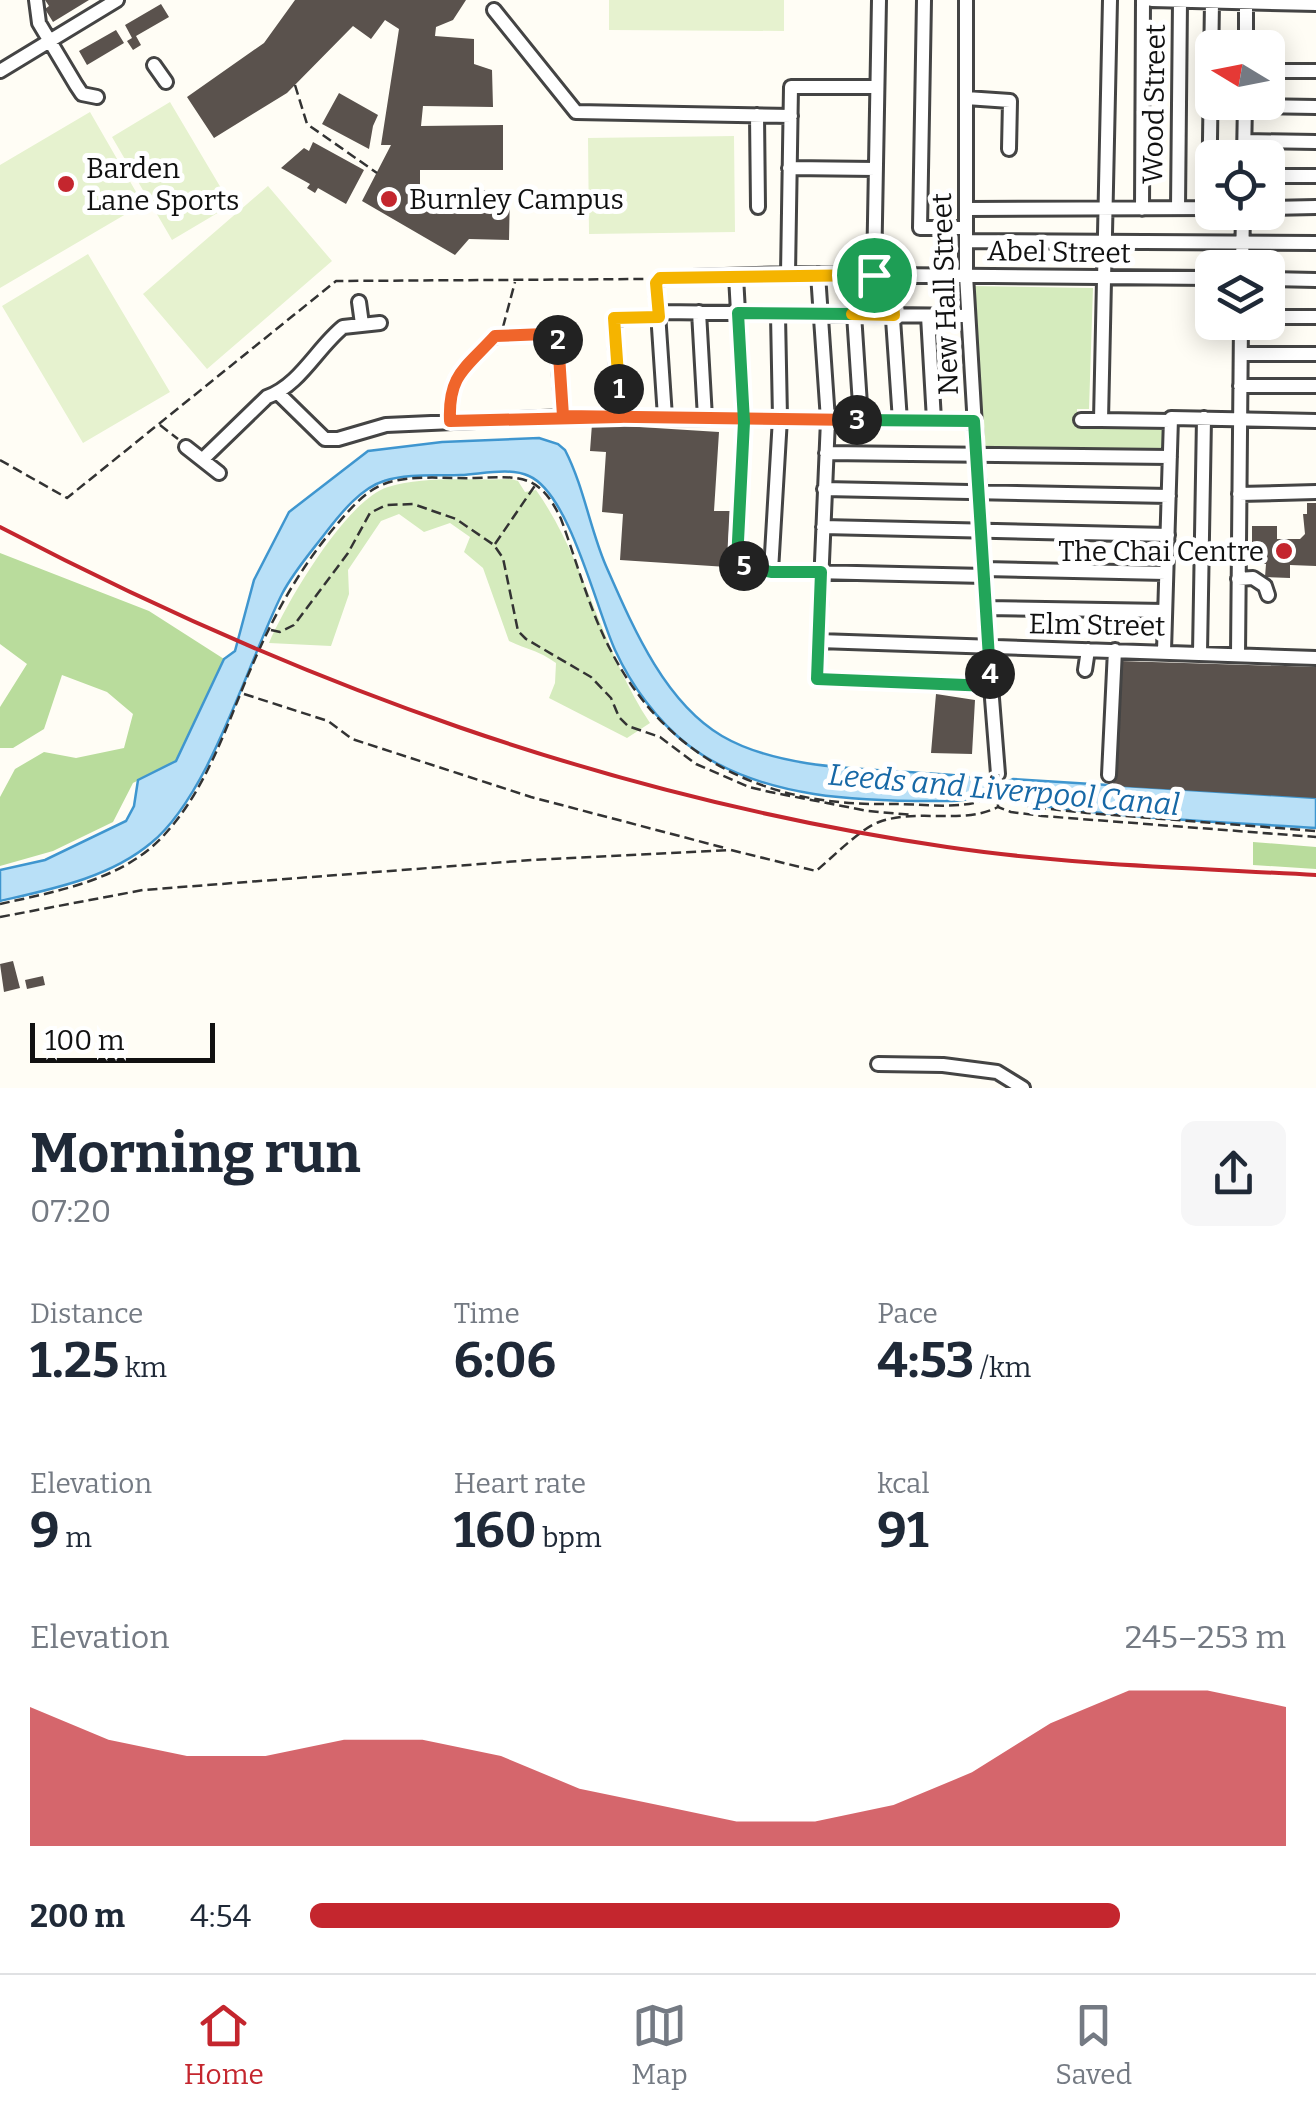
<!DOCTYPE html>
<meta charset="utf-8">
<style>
:root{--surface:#fff;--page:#f6f6f7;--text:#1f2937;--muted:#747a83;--line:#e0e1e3;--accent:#c4262e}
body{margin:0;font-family:Bitter,serif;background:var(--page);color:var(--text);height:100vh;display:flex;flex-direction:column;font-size:38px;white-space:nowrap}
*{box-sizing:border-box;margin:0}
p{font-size:32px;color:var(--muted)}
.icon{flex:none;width:55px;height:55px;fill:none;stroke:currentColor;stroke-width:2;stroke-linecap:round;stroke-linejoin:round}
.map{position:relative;height:1088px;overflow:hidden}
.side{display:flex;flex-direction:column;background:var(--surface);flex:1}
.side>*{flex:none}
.needle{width:65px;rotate:280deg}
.tools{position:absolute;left:1195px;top:30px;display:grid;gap:20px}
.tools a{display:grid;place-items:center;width:90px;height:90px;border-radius:15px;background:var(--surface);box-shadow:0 5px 25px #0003;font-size:50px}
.scale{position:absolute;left:30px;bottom:25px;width:185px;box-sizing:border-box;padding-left:10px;border:5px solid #111;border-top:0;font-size:28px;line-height:35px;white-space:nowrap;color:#111;-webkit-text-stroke:8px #fff;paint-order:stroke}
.pin{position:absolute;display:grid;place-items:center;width:85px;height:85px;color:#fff;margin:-42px;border:5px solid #fff;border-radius:50%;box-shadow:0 2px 10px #0007}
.km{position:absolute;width:50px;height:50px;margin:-25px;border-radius:50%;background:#222;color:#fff;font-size:28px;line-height:50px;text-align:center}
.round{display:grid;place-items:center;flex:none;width:105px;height:105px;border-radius:15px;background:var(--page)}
.overview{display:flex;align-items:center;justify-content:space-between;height:170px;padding:0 30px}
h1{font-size:55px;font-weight:700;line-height:75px}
.metrics{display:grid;grid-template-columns:repeat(3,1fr);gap:15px;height:170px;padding:10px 30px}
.metrics div{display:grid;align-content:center}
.metrics b{font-size:50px;font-weight:700}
.metrics small{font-size:28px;font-weight:400}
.metrics p{font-size:28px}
.chart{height:280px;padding:20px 30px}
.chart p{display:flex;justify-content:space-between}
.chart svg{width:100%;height:180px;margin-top:10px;fill:var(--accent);opacity:.7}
ul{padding:0 30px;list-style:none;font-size:32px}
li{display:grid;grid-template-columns:160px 120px 1fr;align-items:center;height:75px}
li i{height:25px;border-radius:12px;background:var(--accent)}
.tabs{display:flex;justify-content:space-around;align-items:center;height:140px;border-top:2px solid var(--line);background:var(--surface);font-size:28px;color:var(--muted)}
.tabs a{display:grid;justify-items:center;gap:5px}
.tabs .on{color:var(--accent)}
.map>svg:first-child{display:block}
</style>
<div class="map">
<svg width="1316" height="1088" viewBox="0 0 1316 1088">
<rect width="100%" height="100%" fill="#fffdf5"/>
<path fill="#d5ebbd" d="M972 286 1093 288 1089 409H1077V423L1162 425V453L984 450Z
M511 479 518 481 525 492 536 490C585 559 601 649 650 723L627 738 549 698 555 683 556 663C538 650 528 650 509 641L483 568 464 552 470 537 450 523 424 532 399 514 381 521 348 570 349 594 331 646 269 643C286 603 347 499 388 487 426 475 472 481 511 479Z"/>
<path fill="#b9dc9c" d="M0 553 149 611 224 659 176 761 133 783 113 822 53 851 0 866V797L15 769 44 752 76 758 124 748 133 714 107 692 62 675 44 729 13 748H0V707L27 664 0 644Z
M1253 842 1316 847V869L1253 865Z"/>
<path fill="#e6f2cf" d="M609 0H784V31L609 30Z
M170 102 231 205 172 240 112 137Z
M90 112 143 204 0 288V165Z
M734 136 735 232 589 234 588 138Z
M268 186 332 261 207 369 143 294Z
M88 254 170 392 83 443 2 306Z"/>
<path fill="#b9e0f7" stroke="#3f96cf" stroke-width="2.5" d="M539 438 558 444 565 450C584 487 590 529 606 566 632 625 664 702 722 736 787 774 889 768 963 776 980 778 997 788 1013 779L1316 798V828C1222 822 1127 818 1034 805 1022 803 1014 794 1002 793 988 792 969 801 952 801 864 802 760 800 688 745 657 721 631 685 615 650 596 609 570 494 529 476 510 467 482 474 461 475 437 476 407 473 384 481 361 488 341 513 327 531 311 552 294 571 282 594 247 664 210 795 151 843 109 878 52 889 0 901V870L45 860 126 821 134 806 138 780 176 761 224 659 235 651 254 580 289 512 368 451 442 442Z"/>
<path fill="#5a524d" d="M45 0H89L53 22 45 9 49 6Z
M295 0H466L453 20 436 27 435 36 474 39V64L492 70 493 107 423 106 421 126 503 125V170H420V199L433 209 435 190H510L509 240 469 239 455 255 362 201 391 145H381L399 29 385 20 371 39 353 26 287 93 214 138 187 97 264 43Z
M161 4 169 17 136 36 141 45 133 50 127 41 132 38 125 25Z
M116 30 124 43 87 65 79 51Z
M339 93 378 115 373 126 369 149 322 124Z
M313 142 364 170 346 204 318 188 315 193 307 188 310 184 281 168 304 148 309 151Z
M592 424 719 432 714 511H730L727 567 620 560 623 514 602 512 606 452 590 451Z
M1307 503H1316V566L1290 565V578L1265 577 1266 564H1252V526H1277V539H1300L1305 534 1303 514H1307Z
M1120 661 1316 667V798L1113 786Z
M936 694 975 700 972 754 931 753Z
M13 961 20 988 4 992 0 964Z
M43 976 45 985 27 989 25 980Z"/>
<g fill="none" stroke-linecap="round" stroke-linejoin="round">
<defs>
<path id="minor" d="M36 0 39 23 76 85 82 94 97 97
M924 0 920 228H966
M966 0V275L988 646
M1110 0 1101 420 1171 421
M1152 0 1316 4
M494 10 576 112 791 116
M1246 48V0
M154 65 166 82
M0 71 117 0
M1268 71H1316
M966 98 1010 101 1009 149
M1245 106 1316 107
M757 115 758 207
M1244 141 1316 142
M1244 158 1245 102
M789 168 876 169
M1268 176H1316
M1178 208 1180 1
M1209 208 1212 1
M1268 208 1316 207
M966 209 1212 208
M1142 209 1143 0
M966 241 1316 243
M1242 268 1243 212
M788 274 791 87H877
M818 274 828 420 817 679 991 686
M874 275 879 0
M890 275 900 421
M736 276 744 421 737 561 748 569 771 571 985 576
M1268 279 1316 280
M359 302 362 324
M659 312 968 316
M699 312 705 418
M854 314 861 420
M928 316 934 420
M1268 317H1316
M545 340 557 339 563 417
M1241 354H1316
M1240 386H1316
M278 393 325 439H338L386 425 563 417 974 421
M620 417 614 318 659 317
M665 417 656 283 660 278 788 274 1212 278
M1081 420H1101
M450 421C448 374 466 368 495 336
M186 447 219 473
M826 453 1170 457
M204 458 267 397C300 385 317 348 343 327L380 323
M824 489 1169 496
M1239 494 1316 492
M823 527 1168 535
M984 569 1166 573
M771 571 780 418 778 315
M1238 579 1253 578 1265 586 1268 595
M986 608 1165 611
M819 641 1316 658
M988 648 998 774
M1164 651 1171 418 1316 421
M1200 653 1204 418
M1238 655 1241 322
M1085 670 1088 650
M1109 775 1115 650
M878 1064 943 1065 997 1072 1023 1088"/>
</defs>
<use href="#minor" stroke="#444" stroke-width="18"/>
<path stroke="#333" stroke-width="2.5" stroke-dasharray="10 5" stroke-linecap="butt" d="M295 85 307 124 377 173
M503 327 515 282
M507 336 534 335
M160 425 178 439
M0 460 67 498 336 281 647 279
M495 544 536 484
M271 630 280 632 294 625 348 553 370 513 386 505 413 504 456 519 494 545 503 558 518 631 526 639 591 677 611 698 619 717 628 726 660 737 696 764 749 787 770 792 868 811 913 815
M244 694 328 721 352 739 531 797 725 848
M0 904C58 891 124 880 165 834 210 785 229 717 255 659 276 611 300 569 333 529 347 513 363 492 384 484 410 474 448 479 475 478 521 476 540 474 561 519 577 562 589 609 610 649 666 759 766 806 887 804 921 803 963 812 994 796L1032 807 1087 813 1316 831
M0 917 143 890 532 860 731 850 816 871C833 857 860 829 879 822 917 808 963 825 998 807L1011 812 1042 816 1316 837"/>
<use href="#minor" stroke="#fff" stroke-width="12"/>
<path stroke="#c4262e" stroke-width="4" d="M0 527C302 685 609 797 947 847 1069 865 1193 868 1316 875"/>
<path stroke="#333" stroke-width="2.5" stroke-dasharray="10 5" stroke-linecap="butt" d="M998 807V774"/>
</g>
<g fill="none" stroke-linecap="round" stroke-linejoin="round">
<defs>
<path id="split-1" d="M619 389 614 318 659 317 656 283 660 278 874 275"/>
<path id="split-2" d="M558 340H545V334L495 336C466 368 448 374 450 421L620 417 619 389"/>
<path id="split-3" d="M558 340 563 416 857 420"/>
<path id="split-4" d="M857 420 974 421 990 674"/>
<path id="split-5" d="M744 566 771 572H821L817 679 990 686V674"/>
<path id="split-6" d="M744 566 737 561 744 422 738 313 852 314"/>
<path id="split-7" d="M852 314 894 315 890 275H874"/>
</defs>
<use href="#split-1" stroke="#fff" stroke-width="20"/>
<use href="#split-2" stroke="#fff" stroke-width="20"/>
<use href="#split-3" stroke="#fff" stroke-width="20"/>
<use href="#split-4" stroke="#fff" stroke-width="20"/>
<use href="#split-5" stroke="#fff" stroke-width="20"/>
<use href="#split-6" stroke="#fff" stroke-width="20"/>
<use href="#split-7" stroke="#fff" stroke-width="20"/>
<use href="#split-1" stroke="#f5b400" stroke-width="12"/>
<use href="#split-2" stroke="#f0652b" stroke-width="12"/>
<use href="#split-3" stroke="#f0652b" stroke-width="12"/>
<use href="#split-4" stroke="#22a559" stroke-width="12"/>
<use href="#split-5" stroke="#22a559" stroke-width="12"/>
<use href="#split-6" stroke="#22a559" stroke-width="12"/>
<use href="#split-7" stroke="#f5b400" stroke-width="12"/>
</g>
<g fill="#c4262e" stroke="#fff" stroke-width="4">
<circle cx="66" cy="184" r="10"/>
<circle cx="389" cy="199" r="10"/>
<circle cx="1284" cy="551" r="10"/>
</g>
<g text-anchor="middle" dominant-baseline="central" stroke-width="10" stroke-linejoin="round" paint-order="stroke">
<g font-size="28" fill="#111" stroke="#fff">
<text transform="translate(1154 104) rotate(-89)">Wood Street</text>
<text transform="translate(1059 252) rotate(1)">Abel Street</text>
<text transform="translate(945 294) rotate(-92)">New Hall Street</text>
<text transform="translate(1097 625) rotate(1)">Elm Street</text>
</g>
<g font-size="28" fill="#111" stroke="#fff" text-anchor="start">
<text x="86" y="168">Barden<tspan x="86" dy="32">Lane Sports</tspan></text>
<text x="409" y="199">Burnley Campus</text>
<text x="1264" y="551" text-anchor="end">The Chai Centre</text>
</g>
<g font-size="30" font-style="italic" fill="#1768a6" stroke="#fff">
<text transform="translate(1004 790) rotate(5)">Leeds and Liverpool Canal</text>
</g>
</g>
</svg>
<div class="tools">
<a><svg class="needle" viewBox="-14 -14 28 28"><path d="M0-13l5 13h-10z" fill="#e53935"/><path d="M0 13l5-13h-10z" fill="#747a83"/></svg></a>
<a><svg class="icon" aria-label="locate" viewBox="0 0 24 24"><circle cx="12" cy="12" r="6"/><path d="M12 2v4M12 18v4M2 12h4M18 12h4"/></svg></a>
<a><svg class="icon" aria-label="layers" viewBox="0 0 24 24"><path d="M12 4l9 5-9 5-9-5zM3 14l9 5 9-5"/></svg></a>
</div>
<div class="scale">100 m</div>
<div class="pin" style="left:874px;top:275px;background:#1e9e55"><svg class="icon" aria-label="arrive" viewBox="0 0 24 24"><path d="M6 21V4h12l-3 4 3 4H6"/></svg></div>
<b class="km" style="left:619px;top:389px">1</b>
<b class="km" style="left:558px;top:340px">2</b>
<b class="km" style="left:857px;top:420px">3</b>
<b class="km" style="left:990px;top:674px">4</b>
<b class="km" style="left:744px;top:566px">5</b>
</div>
<section class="side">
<div class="overview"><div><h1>Morning run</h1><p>07:20</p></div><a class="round"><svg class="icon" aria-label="share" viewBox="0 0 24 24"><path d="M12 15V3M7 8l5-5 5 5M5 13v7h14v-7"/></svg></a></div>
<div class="metrics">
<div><p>Distance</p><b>1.25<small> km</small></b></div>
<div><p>Time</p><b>6:06</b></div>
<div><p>Pace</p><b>4:53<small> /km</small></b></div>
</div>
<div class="metrics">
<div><p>Elevation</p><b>9<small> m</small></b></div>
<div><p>Heart rate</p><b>160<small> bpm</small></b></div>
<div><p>kcal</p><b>91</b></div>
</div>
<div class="chart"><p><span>Elevation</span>245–253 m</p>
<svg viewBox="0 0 160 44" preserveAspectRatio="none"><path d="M0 44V10L10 18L20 22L30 22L40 18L50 18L60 22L70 30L80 34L90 38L100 38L110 34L120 26L130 14L140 6L150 6L160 10V44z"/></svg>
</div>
<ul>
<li><b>200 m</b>4:54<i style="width:83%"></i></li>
</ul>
</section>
<nav class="tabs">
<a class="on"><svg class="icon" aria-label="home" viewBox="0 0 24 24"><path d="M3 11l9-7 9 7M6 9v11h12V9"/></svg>Home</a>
<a><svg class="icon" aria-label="map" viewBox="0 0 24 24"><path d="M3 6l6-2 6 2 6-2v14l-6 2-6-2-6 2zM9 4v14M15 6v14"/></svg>Map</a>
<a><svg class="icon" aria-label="saved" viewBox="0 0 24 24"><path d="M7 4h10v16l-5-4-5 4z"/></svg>Saved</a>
</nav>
